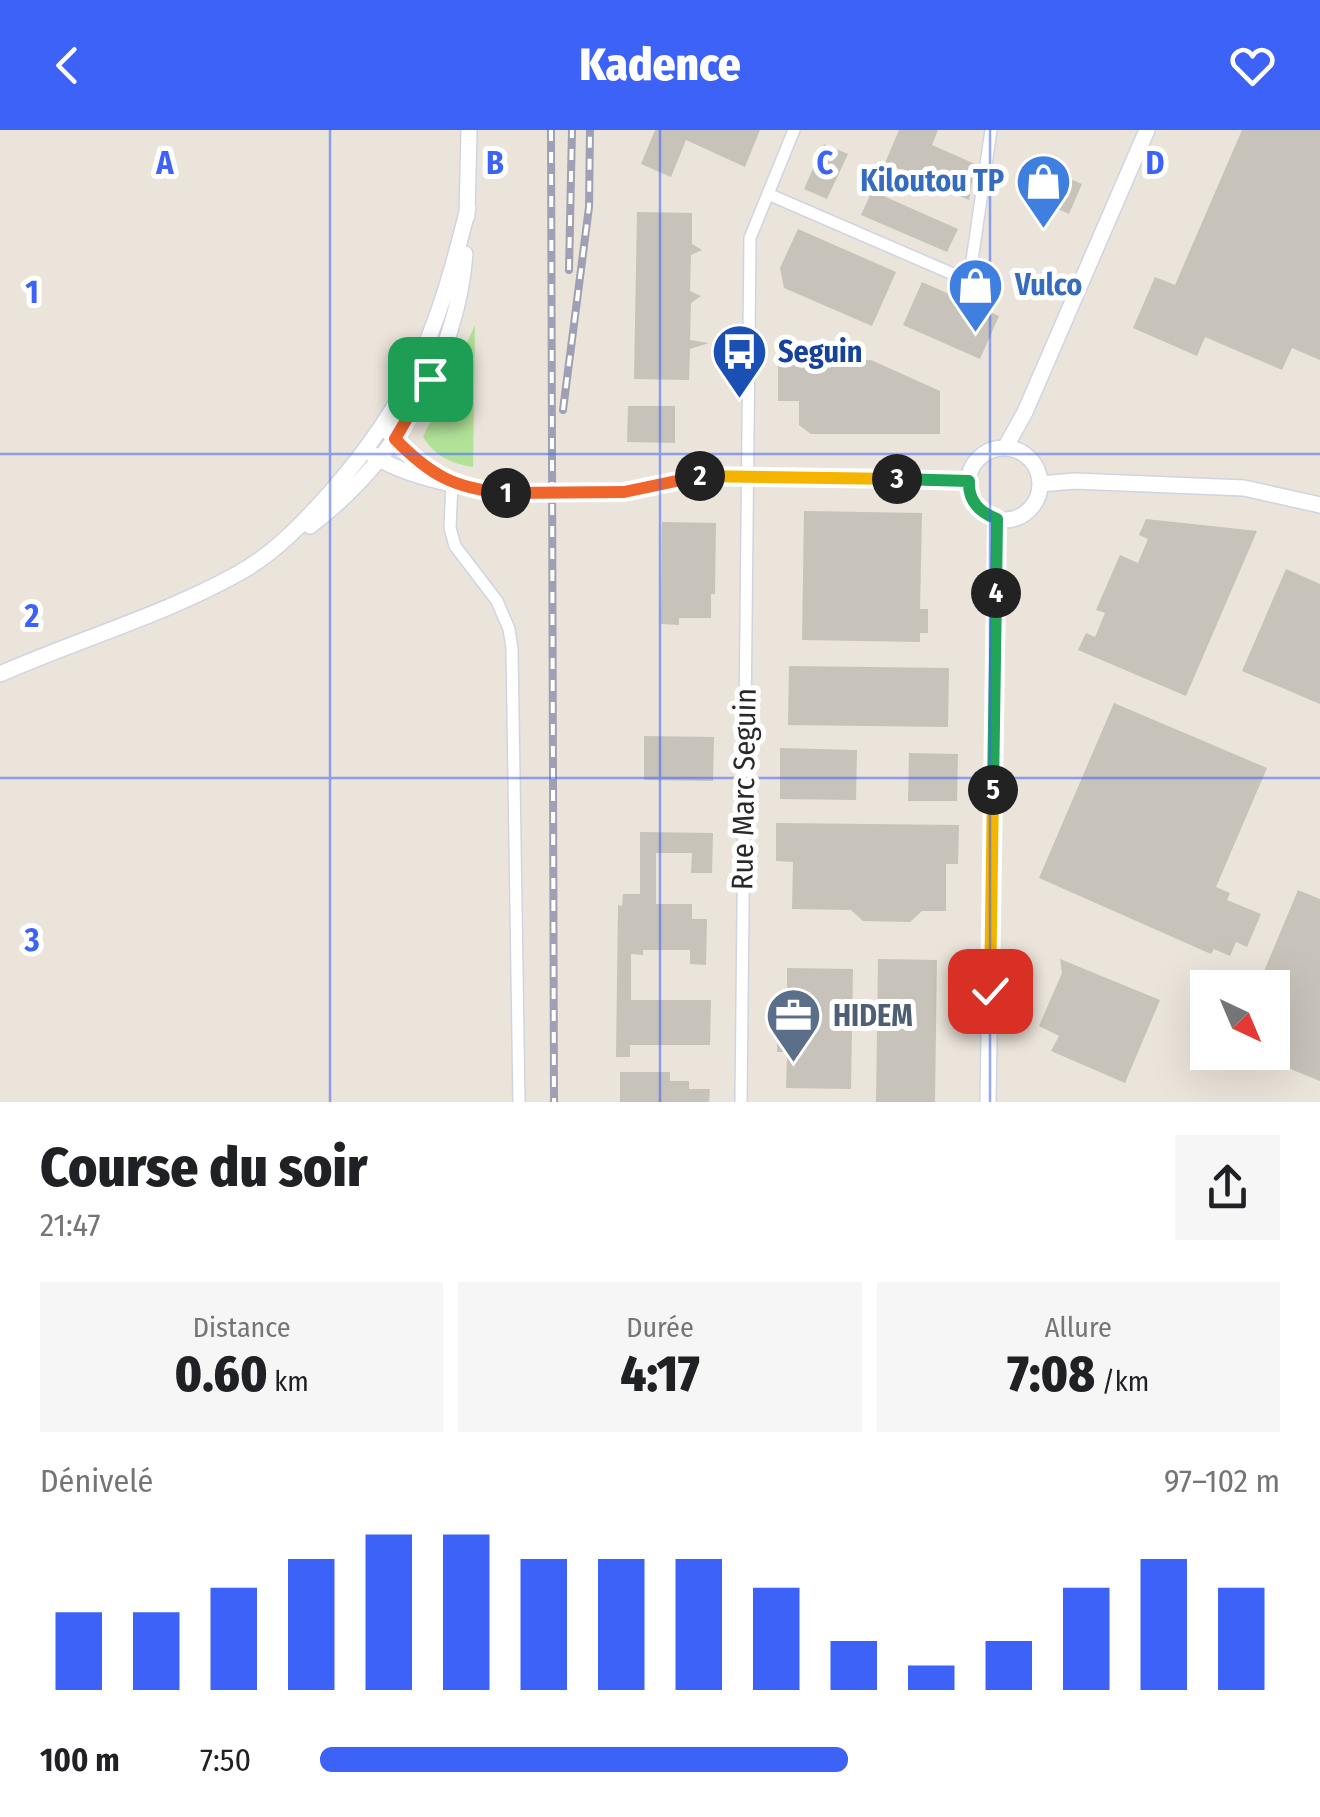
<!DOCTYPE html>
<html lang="fr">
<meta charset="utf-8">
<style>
:root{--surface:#fff;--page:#f6f6f6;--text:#202124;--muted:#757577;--accent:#3c62f7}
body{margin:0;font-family:"Fira Sans Condensed",sans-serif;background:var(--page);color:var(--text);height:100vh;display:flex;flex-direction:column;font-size:38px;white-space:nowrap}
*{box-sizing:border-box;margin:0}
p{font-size:32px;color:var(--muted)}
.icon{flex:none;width:55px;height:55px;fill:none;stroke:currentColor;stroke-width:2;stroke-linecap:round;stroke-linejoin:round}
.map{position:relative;height:972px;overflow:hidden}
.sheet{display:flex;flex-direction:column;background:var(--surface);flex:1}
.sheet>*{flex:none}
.needle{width:65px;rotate:136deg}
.fabs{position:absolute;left:1190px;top:840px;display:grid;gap:20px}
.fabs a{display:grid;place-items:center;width:100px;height:100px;border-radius:0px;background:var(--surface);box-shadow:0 10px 40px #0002;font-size:50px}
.pin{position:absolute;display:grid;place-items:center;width:85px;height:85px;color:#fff;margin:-42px;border-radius:20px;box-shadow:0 5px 15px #0006}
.km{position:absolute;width:50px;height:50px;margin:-25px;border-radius:50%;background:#222;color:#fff;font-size:28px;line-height:50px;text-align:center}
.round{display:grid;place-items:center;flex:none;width:105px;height:105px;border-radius:0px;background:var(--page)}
.head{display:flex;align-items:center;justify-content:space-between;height:170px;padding:0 40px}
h1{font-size:55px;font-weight:800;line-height:75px}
.metrics{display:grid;grid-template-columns:repeat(3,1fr);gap:15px;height:170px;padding:10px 40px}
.metrics div{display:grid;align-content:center;border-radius:0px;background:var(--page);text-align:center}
.metrics b{font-size:50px;font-weight:800}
.metrics small{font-size:28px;font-weight:400}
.metrics p{font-size:28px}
.chart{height:280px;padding:20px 40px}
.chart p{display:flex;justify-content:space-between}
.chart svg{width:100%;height:180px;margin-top:10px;stroke:var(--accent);stroke-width:6}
ul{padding:0 40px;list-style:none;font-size:32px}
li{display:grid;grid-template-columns:160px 120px 1fr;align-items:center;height:75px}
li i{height:25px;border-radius:12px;background:var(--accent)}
header{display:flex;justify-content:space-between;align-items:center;height:130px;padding:0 40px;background:var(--accent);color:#fff;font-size:45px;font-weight:800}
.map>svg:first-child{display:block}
</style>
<header><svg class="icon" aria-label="back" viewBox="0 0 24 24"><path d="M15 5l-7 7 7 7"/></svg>Kadence<svg class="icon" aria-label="heart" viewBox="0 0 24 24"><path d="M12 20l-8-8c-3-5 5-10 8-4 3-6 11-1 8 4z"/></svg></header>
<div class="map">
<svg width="1320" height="972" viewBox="0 0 1320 972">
<rect width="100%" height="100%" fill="#ebe4db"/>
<path fill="#b2e298" d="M475 195 473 337C450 333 436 327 423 307Z"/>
<path fill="#c7c2ba" d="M655 0H760L745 37 686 10 671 47 641 34Z
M899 0H938L932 15 975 34 969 70 885 33Z
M1242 0H1320V230L1292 218 1282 240 1205 207 1197 226 1133 198 1155 147 1175 155Z
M824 14 848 24 827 69 804 59Z
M1038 35 1082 54 1069 84 1026 64Z
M872 61 958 99 947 122 861 85Z
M637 82 692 83V114L702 120 691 125 690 161 701 166 691 173 690 210 709 213 690 219 689 250 634 249Z
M798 99 896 142 872 196 784 158 780 138Z
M922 152 999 186 980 229 903 195Z
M778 230H871L940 261V304H811L799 295V271H778Z
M628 276H675V313L627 312Z
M804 381 922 383 920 479H928V503H920V512L802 510Z
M1146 389 1257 401 1186 566 1078 520 1086 503 1095 507 1105 483 1096 480 1120 425 1138 433 1148 409 1139 405Z
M662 392 716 393 715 464H711V488H679V495L661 494Z
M1286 439 1320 454V574L1242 541Z
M789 536 949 538 948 597 788 595Z
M1114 573 1267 638 1216 757 1230 763 1227 770 1261 784 1247 817 1236 812 1230 826 1214 819 1211 824 1039 748Z
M644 606 714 607 713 651 644 650Z
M780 618 857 620 856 670 780 669Z
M909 623 958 624 957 671H908Z
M776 693 959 695 958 734H946V781H922L910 792 863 791 851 780 792 779 793 732 776 731Z
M640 702 713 703 712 743H691L692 723H656V774H692V789H707L706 835 690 834V820H643V825L631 824V870H711L710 915H630V927H616L618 775 622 776 623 764H640Z
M1298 760 1320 769V951L1251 923 1272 922V858H1257Z
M878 829 937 830 935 972H876Z
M1060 829 1160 870 1125 953 1051 921 1059 906 1039 896 1062 843Z
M787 838 853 839 851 959 786 958 787 922H777L778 875H787Z
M620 942H670V951H689V959H710L709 972H620Z"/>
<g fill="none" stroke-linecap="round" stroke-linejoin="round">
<defs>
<path id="minor" d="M768 64 969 151 991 0
M452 353 450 398 455 416 497 471 509 499 512 518 519 972
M741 972 750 108 794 0"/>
<path id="tertiary" d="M467 86 469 0
M388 302 438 346
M1005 318 1025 282 1147 0
M968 354a36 36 0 1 1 72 0a36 36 0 1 1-72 0Z
M372 324C406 349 483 362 525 364
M1040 354 1075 351 1244 358 1320 375
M599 363 637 360 690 346 969 351
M310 396C394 332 457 230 465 124
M0 544C79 509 164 485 239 443 275 423 303 393 330 363 414 267 438 199 468 78
M988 972 997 389"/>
</defs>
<use href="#minor" stroke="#d0d4e2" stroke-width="14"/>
<use href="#tertiary" stroke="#d0d4e2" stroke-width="18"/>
<use href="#minor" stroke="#fff" stroke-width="11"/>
<use href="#tertiary" stroke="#fff" stroke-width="15"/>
<defs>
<path id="rail" d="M551 0 554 972
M569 140 572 0
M563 280 589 77 590 0"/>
</defs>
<use href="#rail" stroke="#9ea1b3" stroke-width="8"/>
<use href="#rail" stroke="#fff" stroke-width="4" stroke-dasharray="11" stroke-linecap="butt"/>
<defs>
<path id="tertiary-bridge" d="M525 364 599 363"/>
</defs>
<use href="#tertiary-bridge" stroke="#d0d4e2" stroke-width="18" stroke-linecap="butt"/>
<use href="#tertiary-bridge" stroke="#fff" stroke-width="15"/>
</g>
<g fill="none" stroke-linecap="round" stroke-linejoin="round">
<defs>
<path id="split-1" d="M430 249 395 309C430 345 455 359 506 363"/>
<path id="split-2" d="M506 363 624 362 700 346"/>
<path id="split-3" d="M700 346 897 349"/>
<path id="split-4" d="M897 349 969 351C968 371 979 382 997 389L996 463"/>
<path id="split-5" d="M993 660 996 463"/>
<path id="split-6" d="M990 861 993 660"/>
</defs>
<use href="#split-1" stroke="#fff" stroke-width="20"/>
<use href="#split-2" stroke="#fff" stroke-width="20"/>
<use href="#split-3" stroke="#fff" stroke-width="20"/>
<use href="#split-4" stroke="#fff" stroke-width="20"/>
<use href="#split-5" stroke="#fff" stroke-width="20"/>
<use href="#split-6" stroke="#fff" stroke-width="20"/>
<use href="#split-1" stroke="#f0652b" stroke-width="12"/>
<use href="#split-2" stroke="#f0652b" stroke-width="12"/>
<use href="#split-3" stroke="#f5b400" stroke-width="12"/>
<use href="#split-4" stroke="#22a559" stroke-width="12"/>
<use href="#split-5" stroke="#22a559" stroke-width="12"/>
<use href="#split-6" stroke="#f5b400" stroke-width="12"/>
</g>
<path fill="none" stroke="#3c62f7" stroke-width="2.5" stroke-opacity="0.55" d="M330 0V972M660 0V972M990 0V972M0 324H1320M0 648H1320"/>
<defs>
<symbol id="shop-pin" viewBox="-11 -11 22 30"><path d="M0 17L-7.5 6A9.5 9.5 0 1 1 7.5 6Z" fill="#3f7fe0" stroke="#fff"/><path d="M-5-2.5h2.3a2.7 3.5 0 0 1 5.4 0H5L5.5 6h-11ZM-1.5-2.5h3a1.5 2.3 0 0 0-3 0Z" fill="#fff"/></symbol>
<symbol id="bus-pin" viewBox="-11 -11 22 30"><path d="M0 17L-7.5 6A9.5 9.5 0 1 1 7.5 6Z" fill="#1a4fb4" stroke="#fff"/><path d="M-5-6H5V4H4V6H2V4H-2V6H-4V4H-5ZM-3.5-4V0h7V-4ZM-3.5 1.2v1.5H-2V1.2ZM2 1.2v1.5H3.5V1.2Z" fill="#fff"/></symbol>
<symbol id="office-pin" viewBox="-11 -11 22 30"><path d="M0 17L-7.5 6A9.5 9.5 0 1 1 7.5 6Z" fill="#5c6f8a" stroke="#fff"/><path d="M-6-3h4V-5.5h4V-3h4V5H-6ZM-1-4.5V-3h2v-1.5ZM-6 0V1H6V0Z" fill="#fff"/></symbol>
</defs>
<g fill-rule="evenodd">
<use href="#shop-pin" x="1012" y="20" width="63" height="86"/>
<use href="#shop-pin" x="944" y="124" width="63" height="86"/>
<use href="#bus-pin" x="708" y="190" width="63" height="86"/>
<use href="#office-pin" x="762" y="854" width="63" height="86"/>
</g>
<g text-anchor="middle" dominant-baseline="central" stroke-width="10" stroke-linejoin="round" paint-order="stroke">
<g font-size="30" font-weight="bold" fill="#366cbe" stroke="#fff" text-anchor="end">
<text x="1004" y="51">Kiloutou TP</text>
<text x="1015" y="155" text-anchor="start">Vulco</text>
</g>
<g font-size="30" font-weight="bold" fill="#164399" stroke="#fff" text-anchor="start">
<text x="778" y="222">Seguin</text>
</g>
<g font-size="30" fill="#292929" stroke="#fff">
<text transform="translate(744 659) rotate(-89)">Rue Marc Seguin</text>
</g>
<g font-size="30" font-weight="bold" fill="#4e5e75" stroke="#fff" text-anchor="start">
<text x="833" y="886">HIDEM</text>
</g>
</g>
<g font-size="32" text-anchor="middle" font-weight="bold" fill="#3c62f7" stroke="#fff" stroke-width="10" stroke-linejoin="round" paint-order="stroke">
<text x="165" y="44">A</text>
<text x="495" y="44">B</text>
<text x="825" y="44">C</text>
<text x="1155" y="44">D</text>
<text x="32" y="173">1</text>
<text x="32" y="497">2</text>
<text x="32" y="821">3</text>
</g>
</svg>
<div class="fabs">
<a><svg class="needle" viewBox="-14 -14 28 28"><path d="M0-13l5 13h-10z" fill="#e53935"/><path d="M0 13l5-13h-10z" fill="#757577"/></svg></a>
</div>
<div class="pin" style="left:430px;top:249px;background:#1e9e55"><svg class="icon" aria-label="arrive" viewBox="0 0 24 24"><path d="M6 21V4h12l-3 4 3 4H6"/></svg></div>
<div class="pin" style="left:990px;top:861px;background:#d93025"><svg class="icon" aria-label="check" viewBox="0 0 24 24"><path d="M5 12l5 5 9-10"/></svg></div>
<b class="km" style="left:506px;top:363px">1</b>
<b class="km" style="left:700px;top:346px">2</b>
<b class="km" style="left:897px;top:349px">3</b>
<b class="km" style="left:996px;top:463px">4</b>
<b class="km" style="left:993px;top:660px">5</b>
</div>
<section class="sheet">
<div class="head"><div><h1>Course du soir</h1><p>21:47</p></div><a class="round"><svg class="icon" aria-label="share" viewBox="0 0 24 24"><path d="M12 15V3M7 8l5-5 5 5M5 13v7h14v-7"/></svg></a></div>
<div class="metrics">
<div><p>Distance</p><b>0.60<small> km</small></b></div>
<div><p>Durée</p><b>4:17</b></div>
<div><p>Allure</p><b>7:08<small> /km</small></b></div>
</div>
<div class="chart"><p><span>Dénivelé</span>97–102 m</p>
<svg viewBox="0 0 160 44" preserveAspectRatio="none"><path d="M5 44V25M15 44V25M25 44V19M35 44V12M45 44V6M55 44V6M65 44V12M75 44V12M85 44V12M95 44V19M105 44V32M115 44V38M125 44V32M135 44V19M145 44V12M155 44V19"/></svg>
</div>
<ul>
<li><b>100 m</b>7:50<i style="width:55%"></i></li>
</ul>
</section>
